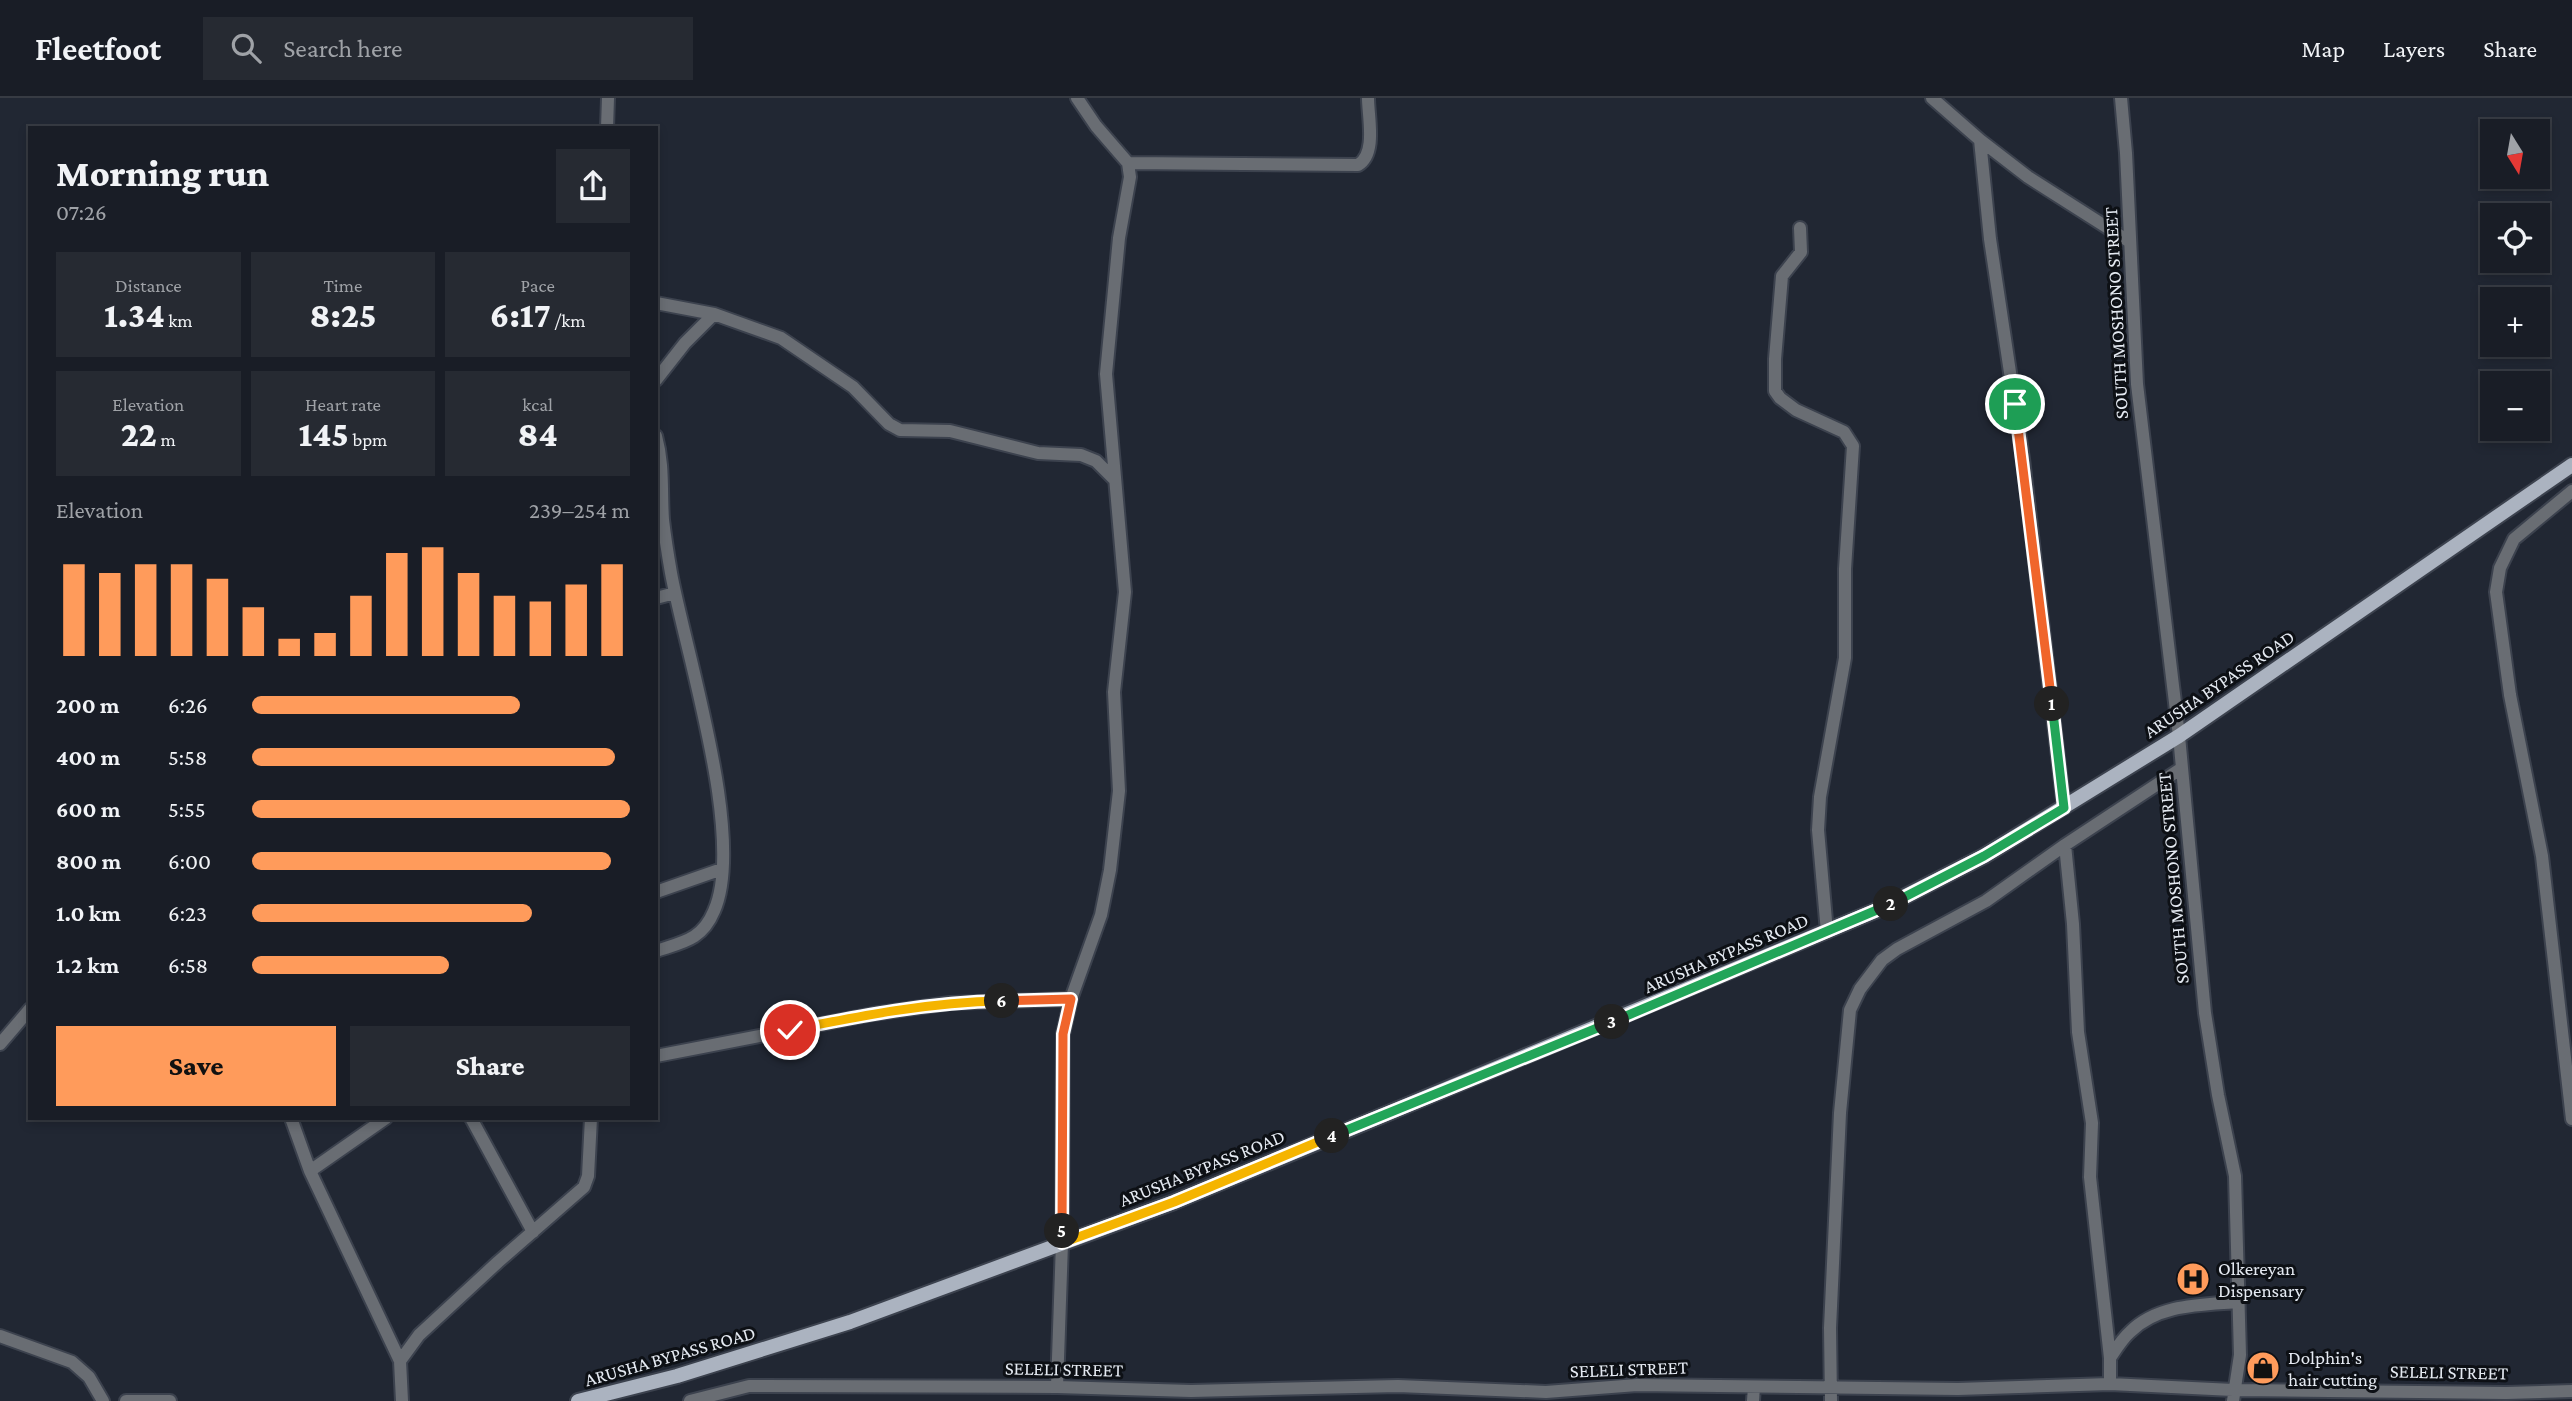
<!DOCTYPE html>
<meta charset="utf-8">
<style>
:root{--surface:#191d26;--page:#262a32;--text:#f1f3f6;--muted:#9fa2a7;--line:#373b43;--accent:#ff9b5b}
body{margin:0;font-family:"Crimson Pro",serif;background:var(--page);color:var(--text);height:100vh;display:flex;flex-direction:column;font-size:26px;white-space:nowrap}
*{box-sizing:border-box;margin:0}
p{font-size:23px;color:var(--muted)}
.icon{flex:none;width:38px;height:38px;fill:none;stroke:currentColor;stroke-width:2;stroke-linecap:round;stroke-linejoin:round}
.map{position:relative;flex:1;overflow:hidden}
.details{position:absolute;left:28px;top:28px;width:630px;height:994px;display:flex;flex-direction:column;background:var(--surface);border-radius:0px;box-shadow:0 4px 10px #0003,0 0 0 2px var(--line)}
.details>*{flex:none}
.needle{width:46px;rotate:169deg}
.buttons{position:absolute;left:2480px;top:21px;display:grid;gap:14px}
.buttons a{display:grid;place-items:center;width:70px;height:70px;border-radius:0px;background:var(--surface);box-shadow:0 4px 10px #0003,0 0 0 2px var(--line);font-size:35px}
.pin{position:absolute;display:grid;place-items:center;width:60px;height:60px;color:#fff;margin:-30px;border:4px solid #fff;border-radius:50%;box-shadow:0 2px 7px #0007}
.km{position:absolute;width:35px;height:35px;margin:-18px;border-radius:50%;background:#222;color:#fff;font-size:19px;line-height:35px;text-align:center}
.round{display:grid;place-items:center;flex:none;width:74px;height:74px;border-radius:0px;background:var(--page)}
.headline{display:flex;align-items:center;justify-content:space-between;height:119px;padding:0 28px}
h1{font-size:38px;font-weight:800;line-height:52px}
.figures{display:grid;grid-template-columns:repeat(3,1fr);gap:10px;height:119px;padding:7px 28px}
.figures div{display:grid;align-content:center;border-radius:0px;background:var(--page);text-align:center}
.figures b{font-size:35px;font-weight:800}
.figures small{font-size:19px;font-weight:400}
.figures p{font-size:19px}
.chart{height:196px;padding:14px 28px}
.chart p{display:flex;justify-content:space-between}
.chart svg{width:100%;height:126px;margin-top:7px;stroke:var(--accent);stroke-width:6}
.button{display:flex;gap:14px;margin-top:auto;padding:14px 28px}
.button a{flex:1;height:80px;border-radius:0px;background:var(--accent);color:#111;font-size:28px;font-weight:800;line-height:80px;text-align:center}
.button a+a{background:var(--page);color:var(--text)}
ul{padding:0 28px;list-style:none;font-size:23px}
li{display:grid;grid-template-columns:112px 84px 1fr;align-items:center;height:52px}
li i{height:18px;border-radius:9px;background:var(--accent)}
header{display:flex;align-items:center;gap:42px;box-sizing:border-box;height:98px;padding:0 35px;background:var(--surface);border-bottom:2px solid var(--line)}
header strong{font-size:33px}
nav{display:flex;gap:38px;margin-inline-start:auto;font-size:24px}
.search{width:490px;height:63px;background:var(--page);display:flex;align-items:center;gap:18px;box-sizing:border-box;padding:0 24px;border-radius:0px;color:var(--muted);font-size:26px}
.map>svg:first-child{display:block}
</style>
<header>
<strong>Fleetfoot</strong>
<div class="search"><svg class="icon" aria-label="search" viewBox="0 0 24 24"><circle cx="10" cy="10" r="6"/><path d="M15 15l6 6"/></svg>Search here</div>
<nav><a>Map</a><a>Layers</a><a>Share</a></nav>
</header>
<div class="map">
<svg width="2572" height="1303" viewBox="0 0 2572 1303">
<rect width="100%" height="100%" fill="#212733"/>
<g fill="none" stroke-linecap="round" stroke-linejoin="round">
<defs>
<path id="minor" d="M1932 0 1980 42 2028 79 2130 144
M2121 0 2126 55 2137 286 2179 638 2205 915 2218 997 2235 1078 2240 1257 2233 1303
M607 30 608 0
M1980 42 1990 141 2023 361 2064 710
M1128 65 1358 67C1377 56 1368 19 1368 0
M1800 130 1801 154 1782 178 1775 261V293L1780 300 1796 312 1844 334 1853 348 1845 471V560L1820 699 1818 732 1827 834
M656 205 714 216 781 240 853 289 889 326 900 332 950 333 1038 355 1081 357 1096 363 1115 382
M656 282 685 245 714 216
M656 338C664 367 661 393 663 422 665 439 668 458 671 475 686 556 746 741 714 813 702 842 683 844 656 853
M2572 393 2514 441 2500 470 2496 494 2510 597 2542 758 2572 1021
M656 500 675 495
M2065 747 2073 826 2078 934 2092 1025 2090 1079 2110 1260V1286
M656 794 722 771
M0 946 30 911
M656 958 873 916 950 905 1071 901
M291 1020 310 1073 400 1263
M471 1020 533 1134
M310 1073 386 1020
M0 1238 72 1264 89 1279 103 1303
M2110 1260C2116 1251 2122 1241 2130 1234 2158 1206 2201 1207 2238 1204
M1057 1289 1062 1145 1063 936 1071 901 1101 817 1110 772 1119 693 1114 594 1125 494 1106 276 1119 140 1130 79 1128 65 1096 28 1077 0
M126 1303H170
M402 1303 400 1263 419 1237 498 1164 584 1089 588 1078 591 1020
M690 1303 749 1288 1057 1289 1191 1293 1398 1288 1546 1294 1637 1287 1958 1291 2110 1286 2233 1292 2506 1295 2572 1293
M1753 1303 1754 1289
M1831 1303 1830 1230 1840 1015 1850 912 1860 891 1882 862 1897 851 1986 803 2065 747 2182 670"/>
<path id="major" d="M578 1303 677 1278 850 1224 1174 1104 1882 810 1984 758 2179 638 2572 367"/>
</defs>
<use href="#minor" stroke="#3c424e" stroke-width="16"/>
<use href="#major" stroke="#3c424e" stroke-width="18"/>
<use href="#minor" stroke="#696d73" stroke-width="12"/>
<use href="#major" stroke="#abb3c0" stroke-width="14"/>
</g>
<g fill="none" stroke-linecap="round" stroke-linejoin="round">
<defs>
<path id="split-1" d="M2015 306 2052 606"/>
<path id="split-2" d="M1891 806 1984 758 2064 710 2052 606"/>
<path id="split-3" d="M1612 924 1891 806"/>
<path id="split-4" d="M1332 1038 1612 924"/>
<path id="split-5" d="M1062 1133V1145L1174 1104 1332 1038"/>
<path id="split-6" d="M1002 903 1071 901 1063 936 1062 1133"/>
<path id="split-7" d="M790 932C860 918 930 904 1002 903"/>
</defs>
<use href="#split-1" stroke="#fff" stroke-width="14"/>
<use href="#split-2" stroke="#fff" stroke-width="14"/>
<use href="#split-3" stroke="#fff" stroke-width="14"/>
<use href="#split-4" stroke="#fff" stroke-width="14"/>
<use href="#split-5" stroke="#fff" stroke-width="14"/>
<use href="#split-6" stroke="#fff" stroke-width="14"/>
<use href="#split-7" stroke="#fff" stroke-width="14"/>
<use href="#split-1" stroke="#f0652b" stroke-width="9"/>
<use href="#split-2" stroke="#22a559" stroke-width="9"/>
<use href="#split-3" stroke="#22a559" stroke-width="9"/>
<use href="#split-4" stroke="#22a559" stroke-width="9"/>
<use href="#split-5" stroke="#f5b400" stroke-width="9"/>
<use href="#split-6" stroke="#f0652b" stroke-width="9"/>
<use href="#split-7" stroke="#f5b400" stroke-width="9"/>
</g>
<defs>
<symbol id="hospital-disc" viewBox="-11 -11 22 22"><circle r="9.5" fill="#ff9b5b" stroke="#0d1015"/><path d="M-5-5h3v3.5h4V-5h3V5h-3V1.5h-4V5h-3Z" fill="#111"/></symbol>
<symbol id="shop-disc" viewBox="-11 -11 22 22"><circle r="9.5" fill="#ff9b5b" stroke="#0d1015"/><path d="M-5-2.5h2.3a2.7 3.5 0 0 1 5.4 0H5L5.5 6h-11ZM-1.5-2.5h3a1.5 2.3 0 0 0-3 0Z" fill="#111"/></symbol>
</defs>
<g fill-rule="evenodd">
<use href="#hospital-disc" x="2174" y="1162" width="38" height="38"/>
<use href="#shop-disc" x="2244" y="1251" width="38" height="38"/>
</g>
<g text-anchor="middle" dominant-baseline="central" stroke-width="6" stroke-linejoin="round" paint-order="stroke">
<g font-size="19" fill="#e5eaf2" stroke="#0d1015">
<text transform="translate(2116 215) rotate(-93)">SOUTH MOSHONO STREET</text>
<text transform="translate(2219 586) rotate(-34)">ARUSHA BYPASS ROAD</text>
<text transform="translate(2173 780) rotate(-95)">SOUTH MOSHONO STREET</text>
<text transform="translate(1726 855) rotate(-23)">ARUSHA BYPASS ROAD</text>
<text transform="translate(1202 1070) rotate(-22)">ARUSHA BYPASS ROAD</text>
<text transform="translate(670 1258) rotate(-16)">ARUSHA BYPASS ROAD</text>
<text transform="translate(1064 1271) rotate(1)">SELELI STREET</text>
<text transform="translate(1629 1271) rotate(-2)">SELELI STREET</text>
<text transform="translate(2449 1274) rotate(1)">SELELI STREET</text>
</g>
<g font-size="19" fill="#e5eaf2" stroke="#0d1015" text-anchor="start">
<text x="2218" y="1170">Olkereyan<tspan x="2218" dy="22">Dispensary</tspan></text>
<text x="2288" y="1259">Dolphin's<tspan x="2288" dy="22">hair cutting</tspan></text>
</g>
</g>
</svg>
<div class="buttons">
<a><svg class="needle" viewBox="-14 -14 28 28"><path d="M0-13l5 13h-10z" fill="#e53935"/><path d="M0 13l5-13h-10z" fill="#9fa2a7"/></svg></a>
<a><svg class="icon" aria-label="locate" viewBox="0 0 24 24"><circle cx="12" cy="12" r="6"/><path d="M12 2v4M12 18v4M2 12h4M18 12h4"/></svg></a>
<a>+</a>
<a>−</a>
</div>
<div class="pin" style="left:2015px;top:306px;background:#1e9e55"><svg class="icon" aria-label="arrive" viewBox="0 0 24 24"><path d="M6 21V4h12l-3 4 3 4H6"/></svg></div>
<div class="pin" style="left:790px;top:932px;background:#d93025"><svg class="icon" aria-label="check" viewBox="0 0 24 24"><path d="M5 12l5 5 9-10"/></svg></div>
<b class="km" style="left:2052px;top:606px">1</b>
<b class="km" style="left:1891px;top:806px">2</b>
<b class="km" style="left:1612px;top:924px">3</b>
<b class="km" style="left:1332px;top:1038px">4</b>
<b class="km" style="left:1062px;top:1133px">5</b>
<b class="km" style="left:1002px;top:903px">6</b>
<section class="details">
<div class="headline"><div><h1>Morning run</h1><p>07:26</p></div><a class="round"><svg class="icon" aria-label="share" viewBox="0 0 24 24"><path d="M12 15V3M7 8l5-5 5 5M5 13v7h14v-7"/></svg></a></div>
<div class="figures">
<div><p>Distance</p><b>1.34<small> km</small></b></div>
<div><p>Time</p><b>8:25</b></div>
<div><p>Pace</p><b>6:17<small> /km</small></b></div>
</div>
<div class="figures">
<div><p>Elevation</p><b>22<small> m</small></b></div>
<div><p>Heart rate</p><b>145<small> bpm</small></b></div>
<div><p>kcal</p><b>84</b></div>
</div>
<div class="chart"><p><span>Elevation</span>239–254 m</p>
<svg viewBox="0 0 160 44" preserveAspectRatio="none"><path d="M5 44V12M15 44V15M25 44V12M35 44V12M45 44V17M55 44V27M65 44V38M75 44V36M85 44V23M95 44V8M105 44V6M115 44V15M125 44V23M135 44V25M145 44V19M155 44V12"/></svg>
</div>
<ul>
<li><b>200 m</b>6:26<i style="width:71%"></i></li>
<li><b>400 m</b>5:58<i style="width:96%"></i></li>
<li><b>600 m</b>5:55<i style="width:100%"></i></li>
<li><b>800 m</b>6:00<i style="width:95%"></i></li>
<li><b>1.0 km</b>6:23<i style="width:74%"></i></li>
<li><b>1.2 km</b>6:58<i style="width:52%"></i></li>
</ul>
<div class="button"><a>Save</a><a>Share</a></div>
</section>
</div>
